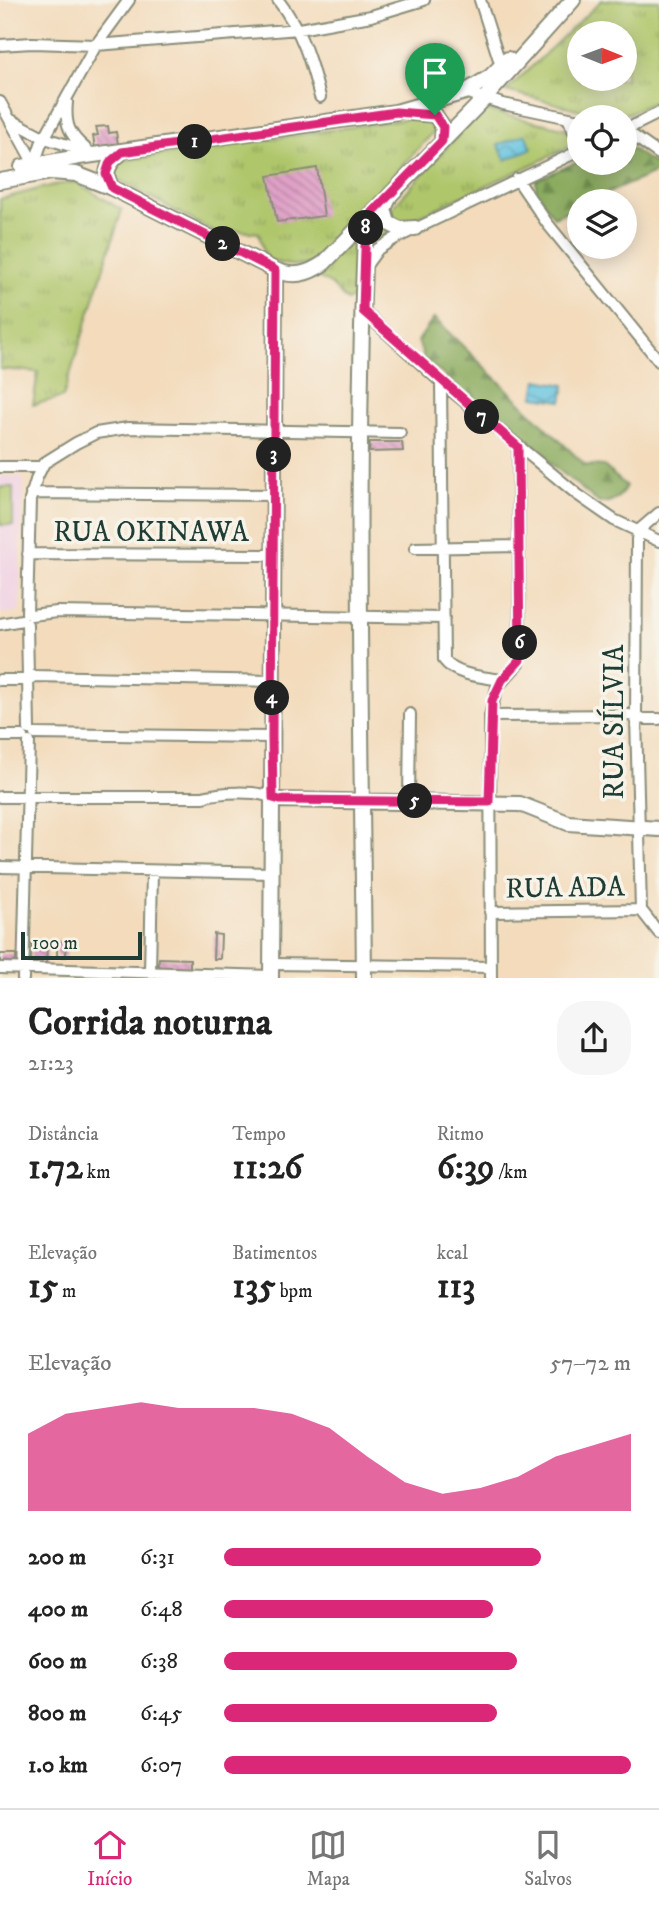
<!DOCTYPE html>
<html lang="pt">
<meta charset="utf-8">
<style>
:root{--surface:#fff;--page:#f6f6f6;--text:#222;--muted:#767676;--line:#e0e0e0;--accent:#db2777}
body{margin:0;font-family:"IM FELL DW Pica",serif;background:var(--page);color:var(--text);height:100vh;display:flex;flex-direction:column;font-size:26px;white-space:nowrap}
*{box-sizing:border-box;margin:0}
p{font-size:23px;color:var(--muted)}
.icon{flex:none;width:38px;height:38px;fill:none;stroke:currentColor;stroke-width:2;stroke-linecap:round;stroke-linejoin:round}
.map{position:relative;height:978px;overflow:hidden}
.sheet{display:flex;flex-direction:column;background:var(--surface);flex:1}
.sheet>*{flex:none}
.needle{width:46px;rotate:91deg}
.buttons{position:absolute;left:567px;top:21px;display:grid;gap:14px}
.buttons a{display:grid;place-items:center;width:70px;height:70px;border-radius:50%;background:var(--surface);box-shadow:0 4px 18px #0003;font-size:35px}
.scale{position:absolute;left:21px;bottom:18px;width:121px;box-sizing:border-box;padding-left:7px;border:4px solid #1f3d34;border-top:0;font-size:19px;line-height:24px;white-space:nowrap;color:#1f3d34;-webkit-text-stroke:5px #f7f3e8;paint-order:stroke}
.pin{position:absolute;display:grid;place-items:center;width:60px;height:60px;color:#fff;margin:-72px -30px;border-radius:50% 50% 50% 0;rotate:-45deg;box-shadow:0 0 7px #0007}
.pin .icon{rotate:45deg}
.km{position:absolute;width:35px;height:35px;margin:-18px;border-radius:50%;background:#222;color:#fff;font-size:19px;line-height:35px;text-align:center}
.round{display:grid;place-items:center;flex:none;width:74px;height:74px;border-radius:28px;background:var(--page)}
.head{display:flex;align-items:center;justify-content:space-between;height:119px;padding:0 28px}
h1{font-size:38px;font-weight:800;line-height:52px}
.metrics{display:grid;grid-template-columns:repeat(3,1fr);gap:10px;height:119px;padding:7px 28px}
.metrics div{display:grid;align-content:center}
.metrics b{font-size:35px;font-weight:800}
.metrics small{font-size:19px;font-weight:400}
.metrics p{font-size:19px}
.chart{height:196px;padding:14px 28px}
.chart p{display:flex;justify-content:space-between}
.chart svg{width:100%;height:126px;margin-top:7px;fill:var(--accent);opacity:.7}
ul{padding:0 28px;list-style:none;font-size:23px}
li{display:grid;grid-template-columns:112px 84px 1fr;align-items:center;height:52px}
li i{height:18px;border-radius:9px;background:var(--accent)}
.tab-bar{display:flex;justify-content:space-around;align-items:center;height:98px;border-top:2px solid var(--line);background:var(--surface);font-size:19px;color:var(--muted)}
.tab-bar a{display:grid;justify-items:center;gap:4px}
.tab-bar .on{color:var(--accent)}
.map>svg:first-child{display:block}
</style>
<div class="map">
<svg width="659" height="979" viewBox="0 0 659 979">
<defs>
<pattern id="forest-firs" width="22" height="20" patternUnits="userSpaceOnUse" patternTransform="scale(1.75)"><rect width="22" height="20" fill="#8bab5f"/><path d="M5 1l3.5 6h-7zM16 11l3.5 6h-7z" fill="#718c4f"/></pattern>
<pattern id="park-tufts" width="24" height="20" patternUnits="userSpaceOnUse" patternTransform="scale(1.75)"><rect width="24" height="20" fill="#afc66b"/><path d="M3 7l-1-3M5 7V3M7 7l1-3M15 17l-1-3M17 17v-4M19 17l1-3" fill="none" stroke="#8ea259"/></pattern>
<pattern id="water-waves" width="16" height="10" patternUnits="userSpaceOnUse" patternTransform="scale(1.75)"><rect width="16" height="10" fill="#62c3e0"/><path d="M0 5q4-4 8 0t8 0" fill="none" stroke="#50a0b6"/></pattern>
<pattern id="building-back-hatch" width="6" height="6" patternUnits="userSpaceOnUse" patternTransform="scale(1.75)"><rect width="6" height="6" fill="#e0a0c7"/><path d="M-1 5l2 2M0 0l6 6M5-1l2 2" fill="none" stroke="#b584a2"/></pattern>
</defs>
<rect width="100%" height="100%" fill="#f7f3e8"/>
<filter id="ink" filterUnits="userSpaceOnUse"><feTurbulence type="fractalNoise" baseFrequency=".0143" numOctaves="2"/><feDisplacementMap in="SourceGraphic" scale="14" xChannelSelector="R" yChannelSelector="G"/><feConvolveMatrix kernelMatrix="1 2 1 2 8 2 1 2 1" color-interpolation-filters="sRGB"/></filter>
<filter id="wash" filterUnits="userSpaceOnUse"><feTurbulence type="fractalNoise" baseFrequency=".00686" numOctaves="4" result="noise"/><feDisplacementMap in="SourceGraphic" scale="28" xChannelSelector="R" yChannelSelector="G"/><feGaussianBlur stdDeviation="1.57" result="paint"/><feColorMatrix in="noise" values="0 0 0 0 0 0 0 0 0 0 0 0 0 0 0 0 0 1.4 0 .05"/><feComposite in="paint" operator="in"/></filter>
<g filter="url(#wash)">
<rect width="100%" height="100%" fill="#f3dbbc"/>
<path fill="#f0d0e4" d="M0 476 21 477 24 481 20 549V605L19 611 12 613H0Z"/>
<path fill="#afc66b" stroke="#678250" stroke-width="2" d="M379 213 384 227 392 234 372 245 371 226Z
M0 487H13V525H0Z"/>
<path fill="url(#forest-firs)" stroke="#55744a" stroke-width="2" d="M625 144 659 167V171L589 201H579V206L554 217 536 192V180L579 161V163H625Z
M434 318 585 465 604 466 626 486C621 498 612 503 599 503L424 359 418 341Z"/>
<path fill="url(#park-tufts)" stroke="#678250" stroke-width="2" fill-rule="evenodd" d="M602 0H659V97L654 102 629 113 608 117 506 91ZM625 33V79H579V33Z
M485 110 567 129C572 136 573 141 568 148L405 223H401L393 216 392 210 395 204 480 111Z
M431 115 440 125 312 264C294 267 281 265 265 258L259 233 229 230 227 239 115 178C115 168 117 164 126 160Z
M76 182 122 210 63 397 33 405 38 372 0 369V199L54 185Z
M361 231 359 294 347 301 332 285 313 274Z"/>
<path fill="url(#water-waves)" stroke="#40808a" stroke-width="2" d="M525 134 532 148 506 160 498 145Z
M537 380 565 385 562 401 534 397Z"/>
<g id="blocks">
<path fill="url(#building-back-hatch)" d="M108 126 109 133 116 132 118 144 95 148 93 136 98 135 96 127Z
M317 168 324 216 277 222 268 176Z
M370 442H402L403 451 369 452Z
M214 934 221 935 220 959H213Z
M57 941 66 942V957L57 956Z
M32 943 47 946 46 963H34L31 960Z
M0 954H16V962H0Z
M159 958 190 959V968L161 967 158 965Z"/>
</g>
</g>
<g filter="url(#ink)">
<use href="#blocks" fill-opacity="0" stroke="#898c78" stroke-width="2"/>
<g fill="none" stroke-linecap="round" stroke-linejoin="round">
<defs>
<path id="minor" d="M278 0C302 31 310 59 320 97
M480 0 501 66
M0 45 32 43 96 45 299 29 371 16 424 0
M465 92 503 104 579 120
M0 102 34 164
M67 102C65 123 68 134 85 148
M568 118 575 134 577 152
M11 120 45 138 96 154
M625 130 659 154
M625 130 659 113
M34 165 41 144 96 45 129 0
M517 179 547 223 659 361
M364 268 378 249 394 239 579 151
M363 311 441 382 578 495 614 520 659 541
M441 382 444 660C456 676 483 677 502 680
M0 467H42
M31 493 274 495
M659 513 638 531 637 540 636 717 641 910 659 933
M415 548 519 546
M28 554 273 555
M27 613 30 500 37 477 44 463 76 443 96 433 128 428 400 433
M31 615 57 612 444 618
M0 624 22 620
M27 624 29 729
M0 680H28L34 676 272 681
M490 716 629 715 645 719H659
M35 734 272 737
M0 736H22
M0 797H203C219 792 257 790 273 798
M409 801 410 714
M0 867 272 873
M490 912 641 910
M271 964 491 967
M0 968 271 976
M150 972 152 871
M23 979 29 742
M491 979 490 716 497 687 518 664 520 655 518 447"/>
<path id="major" d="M412 113 435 115 443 127 442 141
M22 167 79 157 396 112 465 92 490 77 508 59
M0 181 52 172 76 174 112 188 275 270C294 278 308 274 324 263L484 99 573 0
M112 188C102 173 109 162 122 152
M389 198 384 209 388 223 400 229 415 228
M273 798 280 800 520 804 568 823 659 829
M271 979 275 270
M364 979C362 726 354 472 366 219"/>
</defs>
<use href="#minor" stroke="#898c78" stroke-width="14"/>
<use href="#major" stroke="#898c78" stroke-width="18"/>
<use href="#minor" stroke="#fff" stroke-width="10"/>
<use href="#major" stroke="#fff" stroke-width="14"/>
</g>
</g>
<g fill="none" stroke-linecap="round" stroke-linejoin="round" filter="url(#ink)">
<defs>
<path id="route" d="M396 112 435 115 443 127 442 141 366 219 363 311 518 447 520 660 502 680 492 701 489 802 280 800 273 798 272 737 275 270 112 188 106 174 110 162 122 152Z"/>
</defs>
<use href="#route" stroke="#fff" stroke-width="14"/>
<use href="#route" stroke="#db2777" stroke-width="9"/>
</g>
<g text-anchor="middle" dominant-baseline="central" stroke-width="7" stroke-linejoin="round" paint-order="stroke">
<g font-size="28" fill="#1f3d34" stroke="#f7f3e8">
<text x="151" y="532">RUA OKINAWA</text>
<text transform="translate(614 722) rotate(-90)">RUA SÍLVIA</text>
<text transform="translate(565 888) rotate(-1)">RUA ADA</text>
</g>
</g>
</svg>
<div class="buttons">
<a><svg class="needle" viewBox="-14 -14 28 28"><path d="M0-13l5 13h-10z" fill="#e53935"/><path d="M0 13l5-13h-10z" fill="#767676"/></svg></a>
<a><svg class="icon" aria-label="locate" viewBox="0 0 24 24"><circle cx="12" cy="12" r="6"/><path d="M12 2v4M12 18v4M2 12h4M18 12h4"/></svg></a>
<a><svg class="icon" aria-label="layers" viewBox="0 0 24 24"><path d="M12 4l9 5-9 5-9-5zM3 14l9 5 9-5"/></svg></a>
</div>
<div class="scale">100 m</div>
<div class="pin" style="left:435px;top:115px;background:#1e9e55"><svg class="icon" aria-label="arrive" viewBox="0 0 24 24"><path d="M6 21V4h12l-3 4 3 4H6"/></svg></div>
<b class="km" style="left:195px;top:142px">1</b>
<b class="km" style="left:223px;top:244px">2</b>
<b class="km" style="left:274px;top:455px">3</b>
<b class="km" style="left:272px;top:698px">4</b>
<b class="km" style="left:415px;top:801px">5</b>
<b class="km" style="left:520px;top:643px">6</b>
<b class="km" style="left:482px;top:417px">7</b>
<b class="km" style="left:366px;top:228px">8</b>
</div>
<section class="sheet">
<div class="head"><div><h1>Corrida noturna</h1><p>21:23</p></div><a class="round"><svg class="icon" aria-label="share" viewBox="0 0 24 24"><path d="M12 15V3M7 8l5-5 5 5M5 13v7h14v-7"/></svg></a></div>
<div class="metrics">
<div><p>Distância</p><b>1.72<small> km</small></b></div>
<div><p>Tempo</p><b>11:26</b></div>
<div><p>Ritmo</p><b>6:39<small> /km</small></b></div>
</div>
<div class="metrics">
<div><p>Elevação</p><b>15<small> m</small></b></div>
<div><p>Batimentos</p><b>135<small> bpm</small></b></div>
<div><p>kcal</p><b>113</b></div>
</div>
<div class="chart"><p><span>Elevação</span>57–72 m</p>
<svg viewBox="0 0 160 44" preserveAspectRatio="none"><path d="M0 44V17L10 10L20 8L30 6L40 8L50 8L60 8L70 10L80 15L90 25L100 34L110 38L120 36L130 32L140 25L150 21L160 17V44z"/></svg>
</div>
<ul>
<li><b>200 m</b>6:31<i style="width:78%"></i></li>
<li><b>400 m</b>6:48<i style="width:66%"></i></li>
<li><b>600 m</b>6:38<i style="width:72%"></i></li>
<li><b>800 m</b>6:45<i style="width:67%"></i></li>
<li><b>1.0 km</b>6:07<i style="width:100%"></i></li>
</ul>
</section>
<nav class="tab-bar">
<a class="on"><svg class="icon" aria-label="home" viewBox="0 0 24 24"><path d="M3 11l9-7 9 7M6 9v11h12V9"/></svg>Início</a>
<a><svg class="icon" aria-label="map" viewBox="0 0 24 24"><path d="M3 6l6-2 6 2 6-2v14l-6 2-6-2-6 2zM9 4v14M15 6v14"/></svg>Mapa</a>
<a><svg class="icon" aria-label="saved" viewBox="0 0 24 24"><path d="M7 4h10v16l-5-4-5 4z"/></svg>Salvos</a>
</nav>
